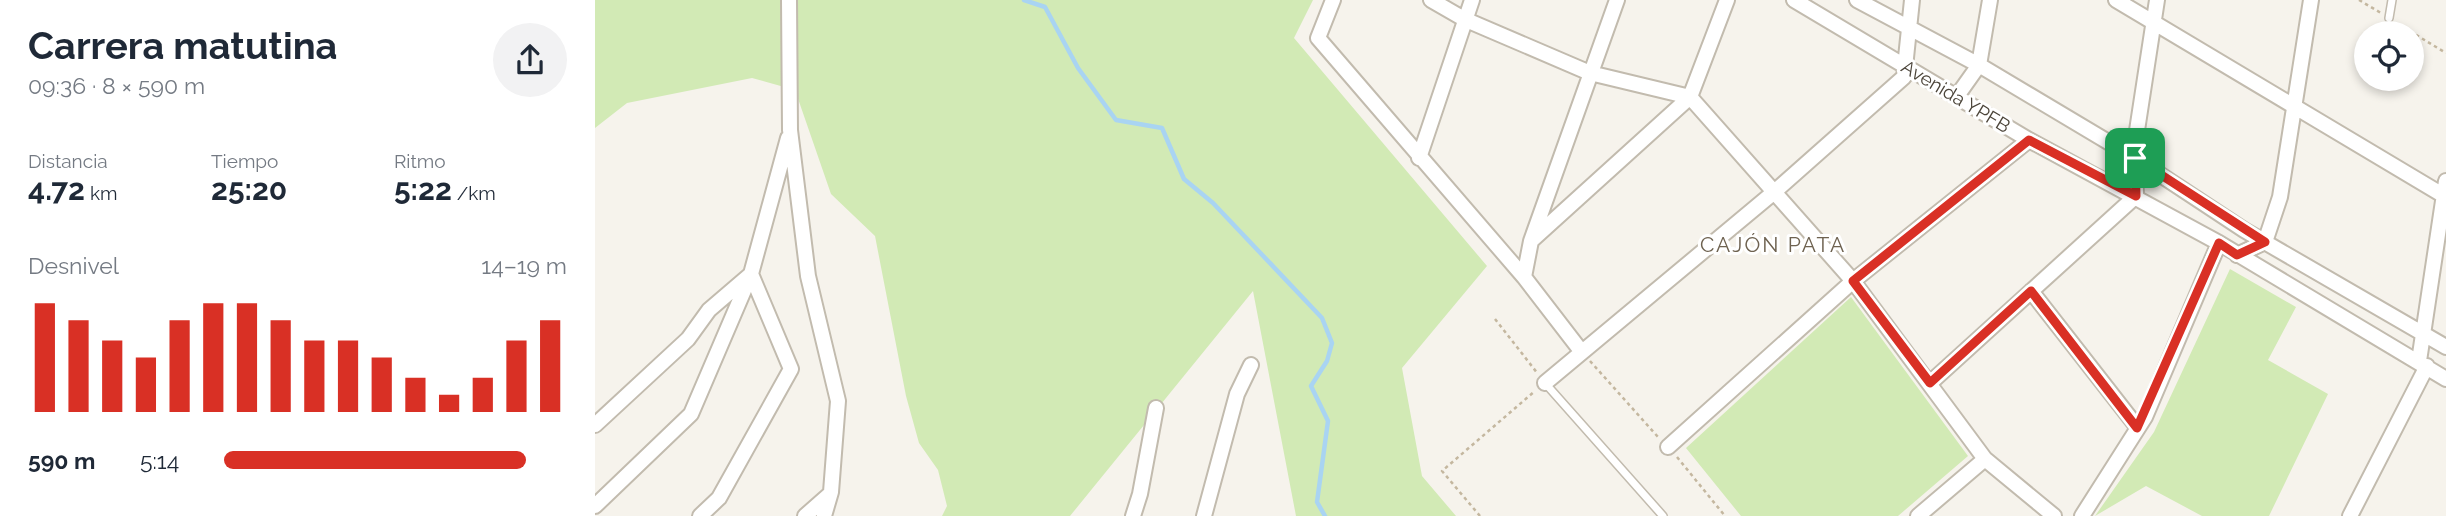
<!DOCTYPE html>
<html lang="es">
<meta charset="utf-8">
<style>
:root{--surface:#fff;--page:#f2f2f3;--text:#1f2937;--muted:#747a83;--accent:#d93025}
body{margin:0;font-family:Raleway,sans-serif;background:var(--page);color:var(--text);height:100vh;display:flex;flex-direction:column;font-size:26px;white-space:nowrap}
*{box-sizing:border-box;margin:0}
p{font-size:23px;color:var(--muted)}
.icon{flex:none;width:38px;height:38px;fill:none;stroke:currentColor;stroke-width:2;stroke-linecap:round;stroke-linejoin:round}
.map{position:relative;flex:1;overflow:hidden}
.side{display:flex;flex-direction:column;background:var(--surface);width:595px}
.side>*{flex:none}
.tools{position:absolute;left:1759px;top:21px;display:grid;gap:14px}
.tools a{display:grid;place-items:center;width:70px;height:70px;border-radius:50%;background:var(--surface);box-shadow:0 4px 10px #0003;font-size:35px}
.pin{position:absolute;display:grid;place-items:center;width:60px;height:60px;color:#fff;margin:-30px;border-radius:14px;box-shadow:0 4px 10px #0006}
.round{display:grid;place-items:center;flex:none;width:74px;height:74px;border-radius:37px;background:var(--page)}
.head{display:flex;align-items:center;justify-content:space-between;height:119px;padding:0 28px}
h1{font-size:38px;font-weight:700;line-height:52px}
.stats{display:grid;grid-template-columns:repeat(3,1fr);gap:10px;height:119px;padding:7px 28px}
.stats div{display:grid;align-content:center}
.stats b{font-size:30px;font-weight:700}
.stats small{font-size:19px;font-weight:400}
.stats p{font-size:19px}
.chart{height:196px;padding:14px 28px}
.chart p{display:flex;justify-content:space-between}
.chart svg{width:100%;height:126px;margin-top:7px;stroke:var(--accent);stroke-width:6}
ul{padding:0 28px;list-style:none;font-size:23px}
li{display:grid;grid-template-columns:112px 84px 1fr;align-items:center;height:52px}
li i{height:18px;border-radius:9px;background:var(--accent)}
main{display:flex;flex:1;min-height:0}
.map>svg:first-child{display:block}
</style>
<main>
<section class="side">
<div class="head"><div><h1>Carrera matutina</h1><p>09:36 · 8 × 590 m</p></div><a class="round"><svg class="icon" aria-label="share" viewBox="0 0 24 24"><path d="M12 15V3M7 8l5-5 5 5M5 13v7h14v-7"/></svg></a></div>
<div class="stats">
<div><p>Distancia</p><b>4.72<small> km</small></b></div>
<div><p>Tiempo</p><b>25:20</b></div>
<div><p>Ritmo</p><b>5:22<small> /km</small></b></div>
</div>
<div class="chart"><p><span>Desnivel</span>14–19 m</p>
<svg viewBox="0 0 160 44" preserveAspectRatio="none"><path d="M5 44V6M15 44V12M25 44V19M35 44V25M45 44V12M55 44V6M65 44V6M75 44V12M85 44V19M95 44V19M105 44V25M115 44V32M125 44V38M135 44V32M145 44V19M155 44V12"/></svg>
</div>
<ul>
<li><b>590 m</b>5:14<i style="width:88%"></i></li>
</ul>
</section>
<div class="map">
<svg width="1851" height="516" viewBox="0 0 1851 516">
<rect width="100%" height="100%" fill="#f6f3ec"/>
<path fill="#d2eab5" d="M0 0H718L699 38 892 266 807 368 827 476 861 516H701L658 291 475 516H347L352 506 343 470 324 443 311 396 280 236 236 194 200 90 157 78 32 103 0 128Z
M1635 269 1701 307 1673 360 1733 394 1674 516H1607L1551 486 1500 516 1559 432Z
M1256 297 1373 456 1303 516H1146L1091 448Z"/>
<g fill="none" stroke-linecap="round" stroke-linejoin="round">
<path stroke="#a9d4f2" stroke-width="4.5" d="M429 0 450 7 483 68 521 120 567 128 589 179 618 203 727 318 737 343 732 361 716 386 733 421 722 502 730 516"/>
<defs>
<path id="lane" d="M1794 18 1797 0
M950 383 1068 516"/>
<path id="street" d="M194 0 195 130 213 276 243 401 236 492 229 516
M738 0 723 38 929 277 986 351
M836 0 869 19 995 73 1095 97
M1132 0 1095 97 1258 281 1390 459 1459 516
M1199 0 1434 140 1624 243 1851 379
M1262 0 1384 65 1540 158 1649 230 1851 347
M1521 0 1851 197
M1362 96 1384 65 1395 0
M824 158 877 0
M937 240 1095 97
M1642 255 1670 242 1685 197 1716 0
M929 277 936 241 1022 0
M1436 291 1543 428
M1824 361 1851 181
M950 383 1178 193 1309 77 1317 0
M1335 383 1541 196 1539 150 1562 0
M0 425 93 339 114 310 156 274 193 138
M1073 447 1258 281 1434 140
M0 506 96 414 156 274 196 369 124 498 105 516
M210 516 235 494
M538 516 545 494 561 408
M609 516 642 394 656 365
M1323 516 1390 459
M1487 516 1550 417 1624 243
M1755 516 1832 366"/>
</defs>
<use href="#lane" stroke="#c2bbae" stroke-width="10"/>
<use href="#street" stroke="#c2bbae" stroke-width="18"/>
<path stroke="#c4b79f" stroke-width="2.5" stroke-dasharray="3.5 3.5" stroke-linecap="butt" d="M1764 0 1786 13
M1803 24 1851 53
M900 319 943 374
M995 361 1063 437
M1082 457 1130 516
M885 516 847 471 940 391"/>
<use href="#lane" stroke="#fff" stroke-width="7"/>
<use href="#street" stroke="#fff" stroke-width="14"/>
</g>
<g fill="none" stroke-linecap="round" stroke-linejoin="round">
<defs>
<path id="route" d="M1434 140 1541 196 1540 158 1670 242 1642 255 1624 243 1542 428 1436 291 1335 383 1258 281Z"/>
</defs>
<use href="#route" stroke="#fff" stroke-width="14"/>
<use href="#route" stroke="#d93025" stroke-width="9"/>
</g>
<g text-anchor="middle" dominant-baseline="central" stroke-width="6" stroke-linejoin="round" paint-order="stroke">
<g font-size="19" fill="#4b4439" stroke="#fff">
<text transform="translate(1361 96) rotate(31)">Avenida YPFB</text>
</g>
<g font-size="21" letter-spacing="2" fill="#6e6250" stroke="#fff">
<text x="1178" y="244">CAJÓN PATA</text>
</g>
</g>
</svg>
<div class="tools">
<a><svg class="icon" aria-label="locate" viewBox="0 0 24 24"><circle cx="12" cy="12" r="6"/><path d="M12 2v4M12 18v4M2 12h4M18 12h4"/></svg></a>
</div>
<div class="pin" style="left:1540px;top:158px;background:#1e9e55"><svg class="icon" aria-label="arrive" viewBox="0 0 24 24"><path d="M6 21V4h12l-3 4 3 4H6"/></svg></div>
</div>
</main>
